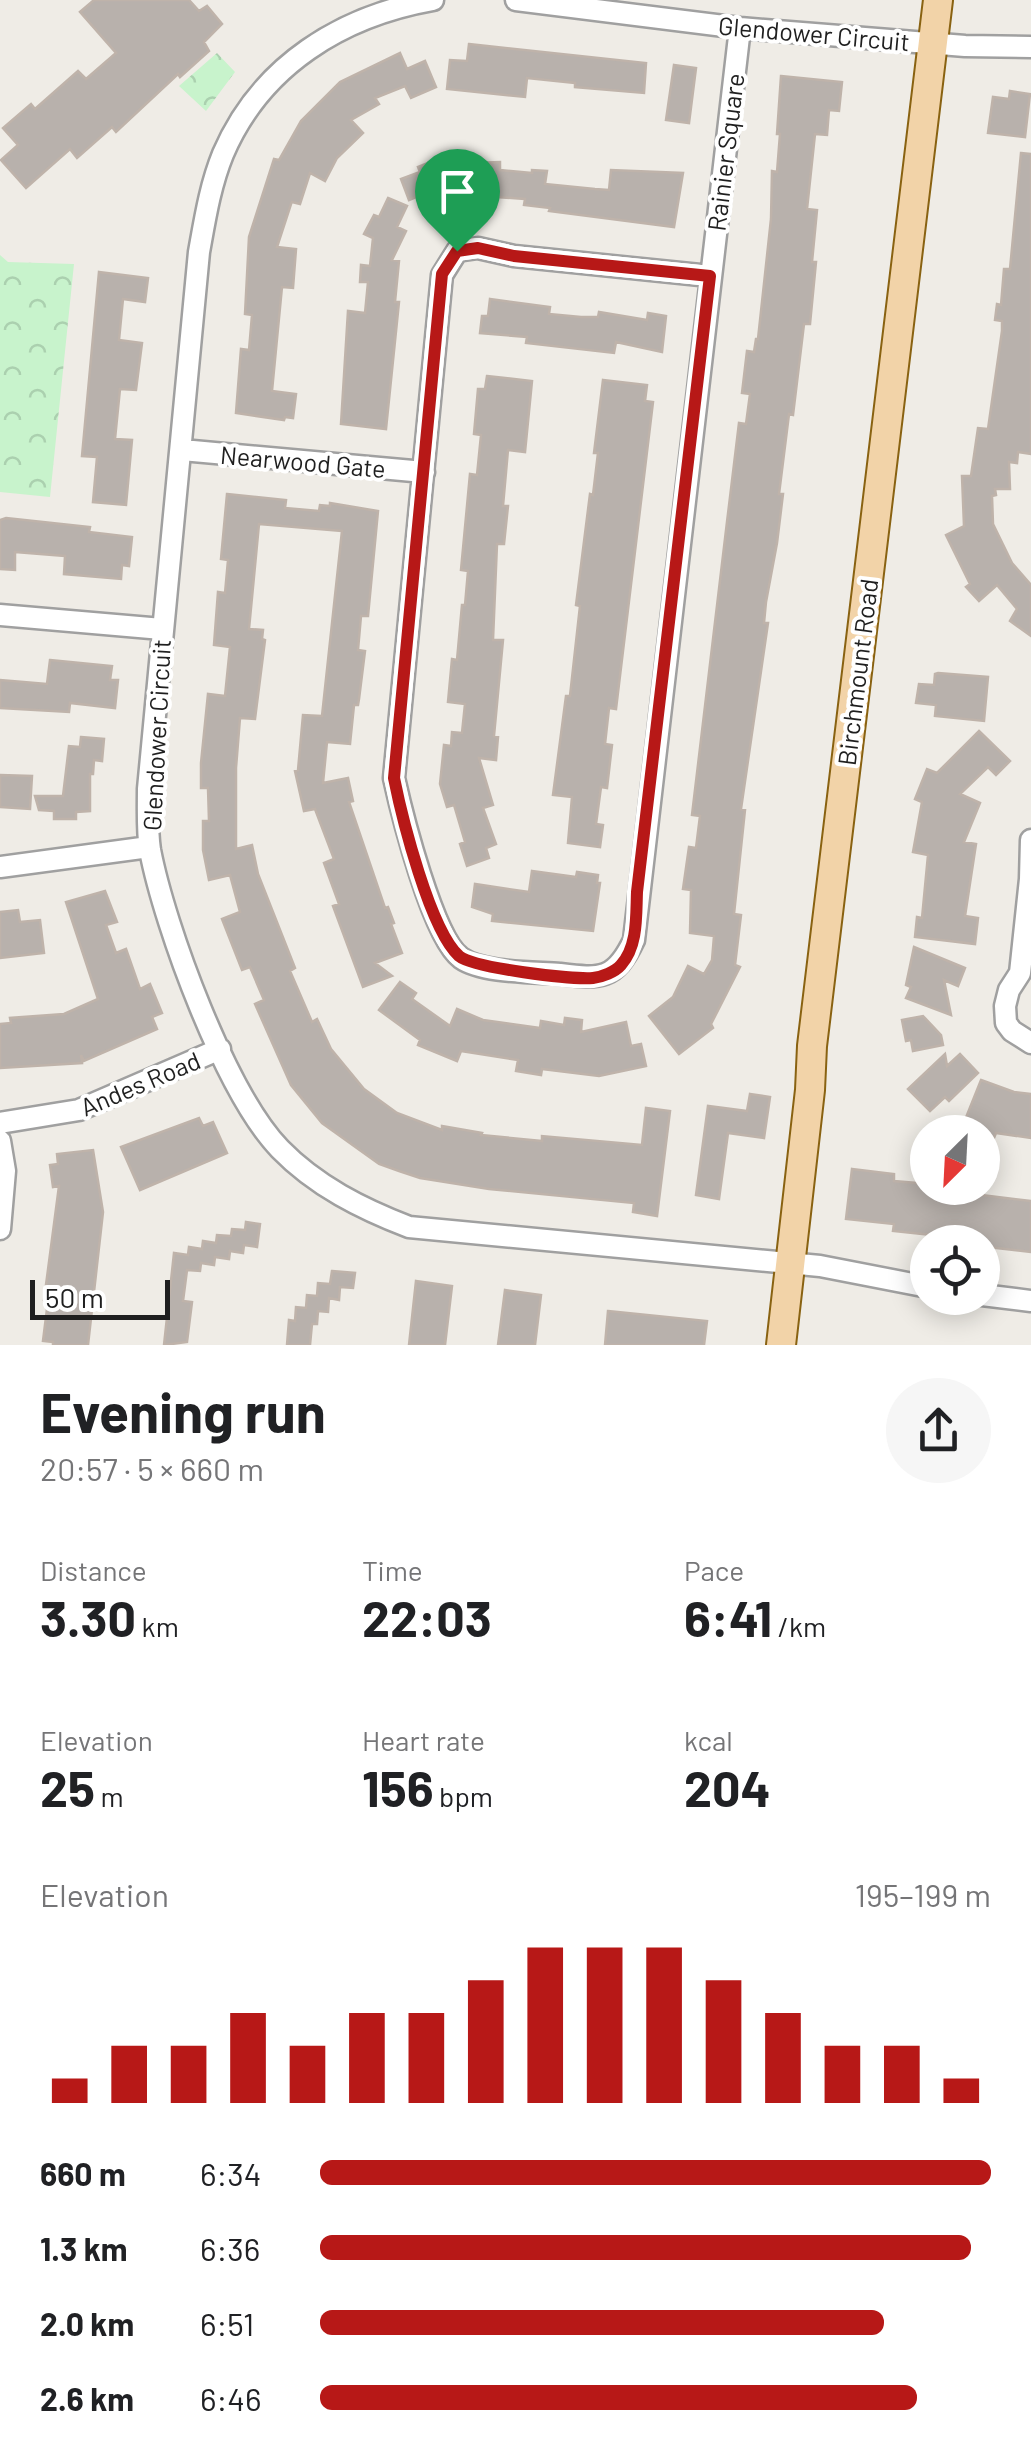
<!DOCTYPE html>
<meta charset="utf-8">
<style>
:root{--surface:#fff;--page:#f6f6f6;--text:#202124;--muted:#757577;--accent:#b71817}
body{margin:0;font-family:Barlow,sans-serif;background:var(--page);color:var(--text);height:100vh;display:flex;flex-direction:column;font-size:38px;white-space:nowrap}
*{box-sizing:border-box;margin:0}
p{font-size:32px;color:var(--muted)}
.icon{flex:none;width:55px;height:55px;fill:none;stroke:currentColor;stroke-width:2;stroke-linecap:round;stroke-linejoin:round}
.map{position:relative;height:1345px;overflow:hidden}
.side{display:flex;flex-direction:column;background:var(--surface);flex:1}
.side>*{flex:none}
.needle{width:65px;rotate:204deg}
.controls{position:absolute;left:910px;top:1115px;display:grid;gap:20px}
.controls a{display:grid;place-items:center;width:90px;height:90px;border-radius:50%;background:var(--surface);box-shadow:0 5px 25px #0003;font-size:50px}
.scale{position:absolute;left:30px;bottom:25px;width:140px;box-sizing:border-box;padding-left:10px;border:5px solid #1f1f1f;border-top:0;font-size:28px;line-height:35px;white-space:nowrap;color:#1f1f1f;-webkit-text-stroke:8px #fff;paint-order:stroke}
.pin{position:absolute;display:grid;place-items:center;width:85px;height:85px;color:#fff;margin:-102px -42px;border-radius:50% 50% 50% 0;rotate:-45deg;box-shadow:0 0 10px #0007}
.pin .icon{rotate:45deg}
.round{display:grid;place-items:center;flex:none;width:105px;height:105px;border-radius:52px;background:var(--page)}
.overview{display:flex;align-items:center;justify-content:space-between;height:170px;padding:0 40px}
h1{font-size:55px;font-weight:700;line-height:75px}
.stats{display:grid;grid-template-columns:repeat(3,1fr);gap:15px;height:170px;padding:10px 40px}
.stats div{display:grid;align-content:center}
.stats b{font-size:50px;font-weight:700}
.stats small{font-size:28px;font-weight:400}
.stats p{font-size:28px}
.chart{height:280px;padding:20px 40px}
.chart p{display:flex;justify-content:space-between}
.chart svg{width:100%;height:180px;margin-top:10px;stroke:var(--accent);stroke-width:6}
ul{padding:0 40px;list-style:none;font-size:32px}
li{display:grid;grid-template-columns:160px 120px 1fr;align-items:center;height:75px}
li i{height:25px;border-radius:12px;background:var(--accent)}
.map>svg:first-child{display:block}
</style>
<div class="map">
<svg width="1031" height="1345" viewBox="0 0 1031 1345">
<defs>
<pattern id="park-crowns" width="20" height="18" patternUnits="userSpaceOnUse" patternTransform="scale(2.5)"><rect width="20" height="18" fill="#c8f3cc"/><path d="M2 6a3 3 0 1 1 6 0M12 15a3 3 0 1 1 6 0" fill="none" stroke="#abd0af"/></pattern>
</defs>
<rect width="100%" height="100%" fill="#efece6"/>
<path fill="url(#park-crowns)" d="M217 53 235 72 206 111 179 86Z
M0 255 8 262 74 264 50 497 0 492Z"/>
<path fill="#b8b1ac" stroke="#bfb3aa" stroke-width="2.5" d="M94 0H189L199 11 207 6 222 24 204 42 209 51 180 77 178 74 116 132 112 127 77 158 70 149 26 188 1 160 18 145 3 128 31 104 35 109 78 71 86 79 116 53 80 12Z
M469 44 646 63 644 93 575 87V83L527 78 525 97 447 89 450 60 467 61Z
M400 53 407 69 425 61 436 87 411 98 405 86 375 98 379 104 351 120 363 133 337 158 325 181 310 173 300 204 292 202 291 204 277 247 296 249 293 288 282 287 272 391 296 394 293 418 285 417 284 420 236 413 241 349 249 350 252 315 245 314 249 237 274 159 279 160 301 121 340 82Z
M674 65 696 68 689 123 666 120Z
M781 76 842 82 839 111 829 110 827 135 815 134 807 209 817 210 812 262H816L810 324H804L793 415 789 414 779 494H783L777 543 766 602 764 623H768L741 809 745 810 734 914 741 915 735 965 740 967 711 1024 713 1028 679 1054 649 1016 673 997 688 966 704 974 712 960 714 936 690 933 691 890 683 889 689 847 696 848 700 816 692 815 727 522 739 423 746 424 750 394 742 393 747 351 754 352 756 339H758L771 219 772 171 777 172 780 134H777Z
M1010 91 1030 94 1025 137 988 133 993 97 1009 99Z
M1021 153 1031 154V454L1018 452 1017 463 1009 462 1010 489H995L996 495 992 496 993 524 1012 563 1031 585V636L1010 621 1017 609 997 585 979 601 966 587 970 584 946 535 964 526 962 476H971L978 428 988 429 1002 331V321L995 320 997 304 1001 305 1004 269H1010Z
M440 158 443 164 500 162V170L532 173V170L547 171 545 184 595 189 609 190 611 170 683 173 674 227 549 211 550 208 524 205 525 199 482 196V190H459L432 201 428 192 409 200 401 179 420 172 418 167Z
M388 198 407 206 397 227 406 231 392 260 399 261 395 302H399L386 429 341 424 348 311 365 313 368 282H360L361 265 370 266 373 238 364 234 374 215 379 217Z
M99 272 148 278 145 302 123 299 119 340 142 343 136 390 120 389 115 439 132 440 126 505 93 502 97 457 82 456Z
M490 299 550 307 549 314 581 317H598L599 312 647 320 648 313 666 316 662 352 616 342 614 353 526 343 527 337 480 333 482 316H488Z
M487 376 532 381 525 452 508 450 503 506H508L504 544H497L493 640H503L494 736 498 737 496 760 479 758 493 805 483 808 496 844 486 848 489 858 467 866 460 844 465 842 454 805 447 807 440 784 444 745 451 746 452 732 462 733 465 704 448 702 452 659 457 660 462 605H465L468 571 461 570 470 474 477 475 481 435 474 434 478 389H485Z
M603 380 647 385 645 401 653 402 616 709 609 708 605 744 612 745 607 788 601 787 596 824 603 825 600 847 568 843 572 797 553 795 566 696H570L580 606 576 605 590 494 593 495 598 453H594Z
M227 494 286 500 285 508 319 511 320 505 330 506V503L378 511 368 616H361L358 650 365 651 359 699 358 705H354L350 744 327 742 323 783 348 778 353 801 349 802 385 908 388 907 394 923 391 924 402 953 375 963 392 976 363 987 333 906 339 904 324 863 334 859 315 809 304 811 295 771 298 770 303 715 322 716 342 531 259 524 249 629 263 630 262 639 265 640 255 719 240 718 236 768V849L252 845 258 874 295 968 290 971 312 1022 317 1019 331 1049 364 1089 397 1113 442 1130V1126L482 1133 481 1135 542 1141V1136L642 1145 646 1108 670 1111 657 1216 633 1212 634 1203 489 1189 420 1178 399 1171 379 1164 322 1123 291 1085 255 1004 264 1000 250 967 242 970 222 919 240 912 230 875 209 880 203 850V821H209L208 788H201V763L208 694 225 696 230 647 214 645 218 592 225 593 228 560 221 559Z
M6 518 90 527 89 532 132 537 129 566 122 565 121 579 64 574 65 556 15 552V570L0 569V520Z
M50 660 112 666 110 680H118L115 708 70 703 69 712 0 708V680L47 684Z
M938 673 988 677 984 721 935 716 936 705 916 703 919 684 934 685 935 674Z
M979 731 1010 761 996 775 988 767 960 794 980 803 964 842 976 844 965 916 978 918 975 944 915 937 917 917 922 918 928 855 913 852 922 802 915 799 927 769 937 773Z
M81 737 104 739 102 761 94 760 93 774H90V811L76 812V819H54V811L39 810 35 796H63L69 746 80 747Z
M0 775 32 776 30 809 0 807Z
M532 871 576 877 577 872 598 875 597 883H600L593 931 492 921 493 914 472 907 475 884 529 892Z
M105 891 117 922 106 925 116 953 126 949 140 989 150 984 162 1013 152 1017 157 1029 84 1061 81 1055 82 1063 0 1068V1024L11 1023 10 1018 64 1014 98 999 66 902Z
M18 910 20 922 40 920 44 953 0 958V912Z
M914 947 965 968 958 986 944 980 951 1015 906 998 911 987 906 985Z
M400 982 416 993 412 999 450 1026 457 1009 483 1020 540 1028 541 1021 564 1025 565 1018 582 1020 581 1032 626 1022 631 1046 641 1044 646 1066 599 1076 542 1069 541 1075 516 1071 518 1060 461 1051 457 1061 418 1045 420 1040 379 1010Z
M923 1016 941 1035 943 1045 913 1051 911 1040 906 1041 902 1020Z
M945 1054 947 1066 960 1054 978 1073 949 1101 945 1097 930 1111 908 1089Z
M981 1080 1014 1092 1031 1094V1138L996 1133 994 1138 977 1132 980 1126 965 1120Z
M750 1094 770 1097 764 1138 728 1133 719 1199 696 1195 708 1106 747 1111Z
M199 1118 203 1126 213 1122 227 1153 140 1190 121 1147Z
M93 1150 103 1212 88 1345H53V1342L43 1341 48 1301 44 1300 59 1186 53 1187 50 1165 58 1164 57 1154Z
M852 1169 894 1174V1181L928 1184V1188L941 1190 1031 1201V1252L988 1247 982 1242 941 1240V1236L893 1231 894 1224 846 1219Z
M246 1222 260 1224 257 1247 244 1245 243 1253 230 1251 229 1259 215 1257 214 1265 201 1263 200 1271 187 1270 183 1301 192 1302 187 1342 164 1345 174 1253 188 1255 189 1247 202 1249 203 1241 216 1243 217 1235 231 1236 232 1229 245 1230Z
M332 1271 355 1273 353 1288 340 1287 339 1300 329 1298 328 1312 318 1311 317 1324H312L310 1345H287L289 1320 295 1321 296 1307 306 1308 307 1295 317 1296 318 1283 330 1284Z
M416 1281 452 1286 445 1345H409Z
M505 1290 541 1295 535 1345H498Z
M608 1311 707 1321 704 1345H605Z"/>
<g fill="none" stroke-linecap="round" stroke-linejoin="round">
<defs>
<path id="minor" d="M433 0C342 16 261 65 223 154 210 186 205 219 199 252L148 789C148 809 147 831 150 850 165 928 226 1093 280 1149 316 1186 362 1209 409 1227L820 1266 928 1287
M516 0 740 28 965 46 1031 47
M710 276 514 256 478 248 457 251 442 275 394 778C402 814 433 938 461 958 482 973 534 972 560 974 601 979 615 980 634 940L740 28
M182 450 424 472
M0 615 162 629
M1031 840 1030 879 1020 973 1009 990 1005 1006 1006 1023 1012 1031 1031 1043
M0 867 149 847
M0 1123 79 1110 220 1049
M0 1141 5 1171 0 1229
M982 1295 1031 1301"/>
<path id="major" d="M781 1345 810 1090 812 1046 938 0"/>
</defs>
<use href="#minor" stroke="#a0a0a0" stroke-width="25"/>
<use href="#major" stroke="#896211" stroke-width="32"/>
<use href="#minor" stroke="#fff" stroke-width="20"/>
<use href="#major" stroke="#f2d3a8" stroke-width="28"/>
</g>
<g fill="none" stroke-linecap="round" stroke-linejoin="round">
<defs>
<path id="route" d="M478 248 514 256 710 276 637 892C636 916 638 946 621 965 615 972 602 977 593 978 573 980 473 968 459 956 430 930 402 818 394 778L442 274 457 251Z"/>
</defs>
<use href="#route" stroke="#fff" stroke-width="20"/>
<use href="#route" stroke="#b71817" stroke-width="12"/>
</g>
<g text-anchor="middle" dominant-baseline="central" stroke-width="8" stroke-linejoin="round" paint-order="stroke">
<g font-size="25" fill="#1f1f1f" stroke="#fff">
<text transform="translate(814 33) rotate(5)">Glendower Circuit</text>
<text transform="translate(725 152) rotate(-83)">Rainier Square</text>
<text transform="translate(303 461) rotate(5)">Nearwood Gate</text>
<text transform="translate(857 672) rotate(-83)">Birchmount Road</text>
<text transform="translate(156 735) rotate(-87)">Glendower Circuit</text>
<text transform="translate(140 1083) rotate(-23)">Andes Road</text>
</g>
</g>
</svg>
<div class="controls">
<a><svg class="needle" viewBox="-14 -14 28 28"><path d="M0-13l5 13h-10z" fill="#e53935"/><path d="M0 13l5-13h-10z" fill="#757577"/></svg></a>
<a><svg class="icon" aria-label="locate" viewBox="0 0 24 24"><circle cx="12" cy="12" r="6"/><path d="M12 2v4M12 18v4M2 12h4M18 12h4"/></svg></a>
</div>
<div class="scale">50 m</div>
<div class="pin" style="left:457px;top:251px;background:#1e9e55"><svg class="icon" aria-label="arrive" viewBox="0 0 24 24"><path d="M6 21V4h12l-3 4 3 4H6"/></svg></div>
</div>
<section class="side">
<div class="overview"><div><h1>Evening run</h1><p>20:57 · 5 × 660 m</p></div><a class="round"><svg class="icon" aria-label="share" viewBox="0 0 24 24"><path d="M12 15V3M7 8l5-5 5 5M5 13v7h14v-7"/></svg></a></div>
<div class="stats">
<div><p>Distance</p><b>3.30<small> km</small></b></div>
<div><p>Time</p><b>22:03</b></div>
<div><p>Pace</p><b>6:41<small> /km</small></b></div>
</div>
<div class="stats">
<div><p>Elevation</p><b>25<small> m</small></b></div>
<div><p>Heart rate</p><b>156<small> bpm</small></b></div>
<div><p>kcal</p><b>204</b></div>
</div>
<div class="chart"><p><span>Elevation</span>195–199 m</p>
<svg viewBox="0 0 160 44" preserveAspectRatio="none"><path d="M5 44V38M15 44V30M25 44V30M35 44V22M45 44V30M55 44V22M65 44V22M75 44V14M85 44V6M95 44V6M105 44V6M115 44V14M125 44V22M135 44V30M145 44V30M155 44V38"/></svg>
</div>
<ul>
<li><b>660 m</b>6:34<i style="width:100%"></i></li>
<li><b>1.3 km</b>6:36<i style="width:97%"></i></li>
<li><b>2.0 km</b>6:51<i style="width:84%"></i></li>
<li><b>2.6 km</b>6:46<i style="width:89%"></i></li>
</ul>
</section>
